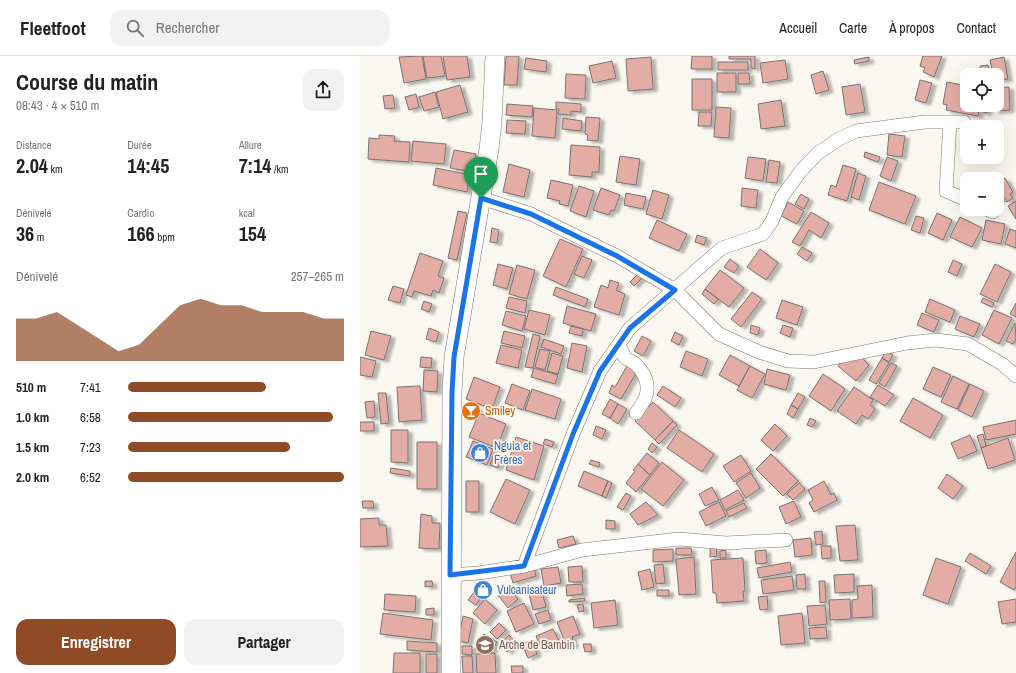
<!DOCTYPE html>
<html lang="fr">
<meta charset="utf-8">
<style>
:root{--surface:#fff;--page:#f2f2f2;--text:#222;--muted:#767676;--line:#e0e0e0;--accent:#914a26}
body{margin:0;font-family:"Archivo Narrow",sans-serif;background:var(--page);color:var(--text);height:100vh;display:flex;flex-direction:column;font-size:15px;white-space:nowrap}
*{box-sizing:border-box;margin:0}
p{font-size:13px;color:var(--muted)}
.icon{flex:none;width:22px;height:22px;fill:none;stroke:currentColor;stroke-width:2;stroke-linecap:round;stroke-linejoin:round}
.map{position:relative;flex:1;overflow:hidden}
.side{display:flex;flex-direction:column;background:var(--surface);width:360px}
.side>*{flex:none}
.controls{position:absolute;left:600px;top:12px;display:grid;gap:8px}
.controls a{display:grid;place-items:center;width:44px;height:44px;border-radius:8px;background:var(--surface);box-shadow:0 4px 16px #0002;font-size:20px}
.pin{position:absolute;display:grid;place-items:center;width:34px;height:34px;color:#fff;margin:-41px -17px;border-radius:50% 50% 50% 0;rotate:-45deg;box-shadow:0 0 4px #0007}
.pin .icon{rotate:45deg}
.round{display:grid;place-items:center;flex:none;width:42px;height:42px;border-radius:12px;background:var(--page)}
.headline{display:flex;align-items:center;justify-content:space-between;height:68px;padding:0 16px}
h1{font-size:22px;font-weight:700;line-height:30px}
.metrics{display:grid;grid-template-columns:repeat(3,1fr);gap:6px;height:68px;padding:4px 16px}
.metrics div{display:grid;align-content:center}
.metrics b{font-size:20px;font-weight:700}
.metrics small{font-size:11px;font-weight:400}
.metrics p{font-size:11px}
.chart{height:112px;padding:8px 16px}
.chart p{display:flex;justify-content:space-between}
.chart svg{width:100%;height:72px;margin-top:4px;fill:var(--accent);opacity:.7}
.primary-button{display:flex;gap:8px;margin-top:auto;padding:8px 16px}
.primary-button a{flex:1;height:46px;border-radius:12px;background:var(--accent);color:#fff;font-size:16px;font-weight:700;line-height:46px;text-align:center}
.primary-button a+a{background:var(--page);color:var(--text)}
ul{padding:0 16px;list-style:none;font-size:13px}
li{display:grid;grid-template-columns:64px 48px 1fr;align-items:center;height:30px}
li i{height:10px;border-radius:5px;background:var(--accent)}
header{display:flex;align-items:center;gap:24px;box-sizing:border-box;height:56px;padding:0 20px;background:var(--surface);border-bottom:1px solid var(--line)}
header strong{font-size:19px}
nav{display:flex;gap:22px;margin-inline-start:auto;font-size:14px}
.search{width:280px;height:36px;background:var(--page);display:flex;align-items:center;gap:10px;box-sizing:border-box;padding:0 14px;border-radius:12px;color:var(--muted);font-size:15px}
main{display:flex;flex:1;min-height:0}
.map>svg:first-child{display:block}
</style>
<header>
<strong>Fleetfoot</strong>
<div class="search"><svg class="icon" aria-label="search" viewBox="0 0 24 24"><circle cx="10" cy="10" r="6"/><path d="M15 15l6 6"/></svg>Rechercher</div>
<nav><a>Accueil</a><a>Carte</a><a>À propos</a><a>Contact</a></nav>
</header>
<main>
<section class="side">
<div class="headline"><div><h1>Course du matin</h1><p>08:43 · 4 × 510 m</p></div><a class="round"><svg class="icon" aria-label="share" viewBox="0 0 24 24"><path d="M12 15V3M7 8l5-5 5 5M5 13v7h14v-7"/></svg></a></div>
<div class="metrics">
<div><p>Distance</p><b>2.04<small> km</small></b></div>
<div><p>Durée</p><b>14:45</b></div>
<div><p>Allure</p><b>7:14<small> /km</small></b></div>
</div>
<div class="metrics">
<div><p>Dénivelé</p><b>36<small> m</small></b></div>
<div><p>Cardio</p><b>166<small> bpm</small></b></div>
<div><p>kcal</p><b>154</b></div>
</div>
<div class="chart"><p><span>Dénivelé</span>257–265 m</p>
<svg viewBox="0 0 160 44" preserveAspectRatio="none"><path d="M0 44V18L10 18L20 14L30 22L40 30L50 38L60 34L70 22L80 10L90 6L100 10L110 10L120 14L130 14L140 14L150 18L160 18V44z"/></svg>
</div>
<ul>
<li><b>510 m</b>7:41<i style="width:64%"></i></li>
<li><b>1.0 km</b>6:58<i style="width:95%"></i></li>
<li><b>1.5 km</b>7:23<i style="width:75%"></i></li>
<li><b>2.0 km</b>6:52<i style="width:100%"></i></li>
</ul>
<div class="primary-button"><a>Enregistrer</a><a>Partager</a></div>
</section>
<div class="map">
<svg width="656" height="617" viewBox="0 0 656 617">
<defs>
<filter id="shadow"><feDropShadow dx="4.5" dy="2.5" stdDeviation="1" flood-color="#0004"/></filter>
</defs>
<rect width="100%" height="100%" fill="#f9f7ef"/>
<path fill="#e3ada6" stroke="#7b7271" filter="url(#shadow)" d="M62 0 66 23 44 27 39 1Z
M63 0H81L85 20 67 22Z
M83 0H107L110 21 87 24Z
M146 0H159L157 29H144Z
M332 0H352V13H331Z
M369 0H395V13L391 12V3H369Z
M563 0H582L574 21 563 16 565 12 560 10Z
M291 1 293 33 268 35 266 3Z
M509 1V5L495 8 494 4Z
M644 1 648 23 637 24V19H633L630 4Z
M166 2 187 5 186 16 164 13Z
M425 4 428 23 403 27 400 7Z
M252 5 256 22 233 27 229 10Z
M358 6H388V14H358Z
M628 9 630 19H622L620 10Z
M463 15 469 34 456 38 451 19Z
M357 17H376V36H357Z
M378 17H389L390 28H378Z
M206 18 226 19 225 43 205 42Z
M332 23H352V54H332Z
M560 24 572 27 566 47 555 44Z
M587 26 607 30V49H628L627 57 619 55 618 60 586 54 587 49 583 48Z
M500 28 505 56 486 59 482 31Z
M100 29 108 56 83 63 76 36Z
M649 31 650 54 635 55V49H637V32Z
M75 36 79 51 64 55 59 41Z
M56 38 59 51 49 54 45 41Z
M33 39 35 52 25 53 23 40Z
M421 44 425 70 401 73 398 48Z
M196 46 221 48V56L211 55V59L198 58 199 53H196Z
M147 48 173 50 172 61 146 59Z
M356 51 371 52 369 82 354 81Z
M174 52 197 54 195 82 172 80Z
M339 56H352L351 70H338Z
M226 61 240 62 238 85 227 84 228 79 225 78Z
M203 62 222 65 221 75 202 73Z
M147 64 166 65 165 78 146 77Z
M529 78 545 80 542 101 527 99Z
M19 79 35 80 34 85 50 86 49 106 8 103 9 82 19 83Z
M53 85 86 88 84 108 51 105Z
M211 89 240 91 239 116H232V121L209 119Z
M94 94 116 98 112 116 90 112Z
M505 96 520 101 518 106 504 101Z
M260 100 280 103 276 129 256 126Z
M388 101 406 103 403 125 385 122Z
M527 101 538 105 531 125 520 120Z
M409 104 420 106 417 127 406 126Z
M149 108 170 114 164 141 143 136Z
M483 109 496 113 487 145 468 139 471 129 476 131Z
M76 112 110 119 107 136 73 129Z
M498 117 506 120 499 144 491 141Z
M645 122 653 136 650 138 653 142 647 146 644 141 639 145 637 142V134L641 131 638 126Z
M191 124 213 129 208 150 199 148 200 145 187 142Z
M519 126 556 140 545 168 509 154Z
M219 130 234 135 226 161 210 155Z
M241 132 260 139 254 155 251 154 249 159 233 154Z
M382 132 398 134 396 152 381 150Z
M293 134 309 139 302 163 286 158Z
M266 137 286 141 283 153 264 149Z
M441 138 449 143 444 153 435 148Z
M656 145V163L648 150Z
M428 146 444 155 437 168 421 160Z
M98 155 107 157 97 204 88 202Z
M451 156 469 167 461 182 449 174 440 190 432 186Z
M577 157 592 164 583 184 568 177Z
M556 160 564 162 560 177 551 174Z
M600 161 622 172 612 191 590 181Z
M297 164 327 178 319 195 289 182Z
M626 164 645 168 641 188 622 184Z
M132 172 139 174 137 187 130 186Z
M650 173 656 175V192L645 188Z
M337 179 347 182 344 189 335 186Z
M200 183 223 193 206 231 183 220Z
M442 191 452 197 447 205 437 198Z
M400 193 418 207 406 224 387 211Z
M60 197 83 205 78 220 84 222 79 237 73 234 71 240 54 235 52 241 46 239Z
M222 200 232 204 224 222 214 218Z
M370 203 379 210 374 217 364 211Z
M593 204 602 208 597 220 588 216Z
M138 208 153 212 147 233 133 229Z
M635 208 651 216 637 246 620 238Z
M157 209 175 214 167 243 149 238Z
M360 214 384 232 369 251 345 233Z
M278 218 282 222 274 230 270 226Z
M250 224 259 227 256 234 265 238 259 259 234 251 241 229 248 232Z
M33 230 44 233 40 247 28 244Z
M196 231 228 243 225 251 193 239Z
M345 233 358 243 354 248 342 238Z
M392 236 402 243 381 271 371 263Z
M149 241 167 245 165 257 146 252Z
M623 242 634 247 632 251 621 246Z
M570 243 595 254 590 266 565 256Z
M422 244 443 251 437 269 416 262Z
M64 245 72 248 69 256 61 253Z
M656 247V261L650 258Z
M207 250 236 258 231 275 203 267Z
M169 254 190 259 185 279 164 273Z
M634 254 652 262 639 288 622 279Z
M146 255 166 260 162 275 142 269Z
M562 257 579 264 574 276 557 269Z
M600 260 620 268 614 281 595 273Z
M655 267 656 283 653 288 646 285Z
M391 269 400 272 398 279 390 277Z
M423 269 433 272 430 281 420 277Z
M211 270 223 273 222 280 209 277Z
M69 272 79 276 76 286 66 283Z
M11 275 31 280 24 304 5 299Z
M144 275 165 280 162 292 141 287Z
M315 276 323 280 319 289 311 285Z
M173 278 180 280 173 312 165 311Z
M282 280 291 285 283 300 274 295Z
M184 283 204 290 201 298 181 291Z
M212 287 227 290 222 316 207 312Z
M141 289 162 294 158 312 136 307Z
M180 293 190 295 185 314 175 311Z
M326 295 348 303 342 320 320 311Z
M526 295 533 299 529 306 522 302Z
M192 297 203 300 198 318 187 315Z
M370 299 390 310 379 330 359 319Z
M485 300H500L509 309 496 325 478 310Z
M0 301 16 305 12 321 0 319Z
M61 301 72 302 71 312 60 311Z
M522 302 529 307 516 328 509 324Z
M531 307 537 310 525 331 519 327Z
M268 308 278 314 261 343 249 337 252 329 255 331Z
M390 310 405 318 392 342 377 334Z
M573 311 591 319 581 341 563 333Z
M174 312 198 319 195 328 171 321Z
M407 313 430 319 426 334 404 328Z
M64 314 78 315 77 336 63 335Z
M463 318 485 333 471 355 449 340Z
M593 320 609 328 597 353 581 346Z
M114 321 140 331 132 353 106 343Z
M152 328 170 335 163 354 145 347Z
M610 328 624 335 612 361 598 354Z
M518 329 534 339 525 350 510 341Z
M60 330 62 364 39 366 37 331Z
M303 330 321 342 315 351 297 339Z
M494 331 513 344 510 349 515 353 508 363 502 359 496 368 477 355Z
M172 333 201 343 195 363 165 354Z
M18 337H26L29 367 21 368Z
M438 337 445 341 438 353 431 349Z
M553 342 583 359 570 382 540 365Z
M250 343 258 348 250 362 242 358Z
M14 345 15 361 7 362 5 346Z
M293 346 313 365 295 384 275 365Z
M258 348 267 353 258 368 250 362Z
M108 349 120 353 108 360Z
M431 349 438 353 433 362 427 358Z
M119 357 146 368 137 392 109 381Z
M450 362 456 365 452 371 447 369Z
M656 364V378L626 384 623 371Z
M313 365 317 369 299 388 295 384Z
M0 366H14V375H0Z
M415 368 427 380 413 395 401 384Z
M236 370 246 374 242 383 233 379Z
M31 374H48V407L31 406Z
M319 374 354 398 342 416 307 392Z
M623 378 626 390 621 392 617 380Z
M610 379 617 395 598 403 591 387Z
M156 381 184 390 174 424 146 414Z
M648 382 655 404 628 413 621 392Z
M185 383 194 386 192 391 183 388Z
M113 385 133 393 127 409 106 401Z
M57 386H77V433H57Z
M292 387 297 391 292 397 288 393Z
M287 397 299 407 290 419 278 408Z
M134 398 142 401 138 412 130 409Z
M411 398 438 425 423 440 396 413Z
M381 399 391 415 374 426 363 410Z
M231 404 240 407 239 411 229 408Z
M302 406 324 424 303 450 281 433Z
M278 408 290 419 276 436 266 427 275 415 273 414Z
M31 412 50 415V420L30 417Z
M224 415 248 425 242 440 218 430Z
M391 417 400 432 386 442 376 427Z
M587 418 603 430 593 443 578 432Z
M146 423 170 434 155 468 130 456Z
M106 425H119V456H106Z
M248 425 252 427 246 442 242 440Z
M464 425 471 439 474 437 477 444 454 456 449 447 453 444 448 434Z
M439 427 445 433 433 444 427 438Z
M352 431 359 444 345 450 339 438Z
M378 434 384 444 365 454 360 444Z
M266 437 271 440 263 454 257 451Z
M2 445H13L14 452H3Z
M434 445 441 461 426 468 419 451Z
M286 446 298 459 278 469 270 458Z
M359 446 366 460 346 470 339 456Z
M384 447 387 452 369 461 366 455Z
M61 458 72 460V467H80L79 493 59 492Z
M19 462V469H26L28 490 0 491V463Z
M246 464 255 465V473H246Z
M495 469 498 504 480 505 476 470Z
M462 475 463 488 456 489 454 476Z
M213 480 216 488 199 492 197 484Z
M451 482 452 499 435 501 433 484Z
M461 490H471V502L462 503Z
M356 491 357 500 350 501V492Z
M316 492H331L332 499H316Z
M313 493V505L293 506V494Z
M366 494V502H360V495Z
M406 494 407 507 396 508 395 495Z
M656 496V531L654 534 640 526Z
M610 497 631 510 626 518 605 505Z
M334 501 336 538 319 539 316 503Z
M383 502 385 535H383L384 545 357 547 356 537H353L351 504Z
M576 502 601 511 588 548 563 539Z
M430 506 432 516 399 522 397 512Z
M303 508 305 527 296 528 294 509Z
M222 510 223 526H209L208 511Z
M174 511 176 520 153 527 150 517Z
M198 511 201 527 184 530 181 513Z
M290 513 294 531 282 534 278 516Z
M445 518 446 533H437L436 519Z
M494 518V536L475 537 474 519Z
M432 520 434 534 403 538 401 524Z
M65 525H72L73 530 65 531Z
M459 525H465L466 546 460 547Z
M222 528 223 538 207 540 206 529Z
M512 529 513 561 492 562V544L498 543 497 530Z
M148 531 158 543 148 552 138 539Z
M181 531 186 551 173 554 168 534Z
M297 534H309V540H297Z
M115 535 122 540 116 549 108 544Z
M25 538 56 540 55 556 24 554Z
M407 540 408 553 400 554 398 541Z
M225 542V545L209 546V544Z
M125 543 137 554 125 568 113 557Z
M490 543 491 563 470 564 469 544Z
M656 543V566L642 568 638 546Z
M255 544 258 569 234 572 231 547Z
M164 547 174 568 156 576 147 555Z
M223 548 224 555 219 556 217 549Z
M465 549 467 568 449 570 447 550Z
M74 552V559H66V553Z
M188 554 191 564 179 568 175 558Z
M23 557 73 564 71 584 20 578Z
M442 557 445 587 421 589 418 560Z
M103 560 113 563 108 587 98 585Z
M213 560 220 578 212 581 214 589 207 592 197 566Z
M139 567 146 574 137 583 130 576Z
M466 571 467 582 450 583 449 572Z
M193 573 199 585 181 593 176 580Z
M124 578 137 586 131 597 125 593 124 596 116 591Z
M149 579 157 588 147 596 140 588Z
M172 584 177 598 168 602 162 588Z
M47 585 77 587V596L47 594Z
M223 588H231L232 595 225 596Z
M102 590H112V599L102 598Z
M34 597H60V617H33Z
M135 597 136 617H117L116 598Z
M66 598H77V617H66Z
M102 600H112L113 617H103Z
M151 610H163V617H152Z"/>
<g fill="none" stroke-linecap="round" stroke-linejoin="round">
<defs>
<path id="street" d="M590 66 586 135 607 144
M121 142 171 158 257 200 315 234 359 278 399 296 428 305 454 306 547 287 576 284 608 288 642 308 656 320
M626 153 633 156
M259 289 265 302C281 308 292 326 285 343 282 348 279 353 276 357
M164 510 213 378 240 315 270 272 362 192 403 178 412 165 422 141 440 116 458 97 479 83 496 75 565 66H604
M90 519 119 517 164 510 222 494 319 483 366 487 426 484"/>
<path id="secondary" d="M91 617 92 336 94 301 129 93 132 66 135 0"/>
</defs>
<use href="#street" stroke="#7c7a73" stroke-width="14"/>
<use href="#secondary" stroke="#7c7a73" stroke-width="20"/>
<use href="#street" stroke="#fff" stroke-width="13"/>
<use href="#secondary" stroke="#fff" stroke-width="19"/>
</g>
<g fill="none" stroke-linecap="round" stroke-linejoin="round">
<defs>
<path id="route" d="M121 142 171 158 257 200 315 234 270 272 240 315 213 378 164 510 90 519 92 336 94 301Z"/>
</defs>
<use href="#route" stroke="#fff" stroke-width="8"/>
<use href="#route" stroke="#1a73e8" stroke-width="5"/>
</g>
<defs>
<symbol id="bar-disc" viewBox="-11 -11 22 22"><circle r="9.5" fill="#e8710a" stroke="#f9f7ef"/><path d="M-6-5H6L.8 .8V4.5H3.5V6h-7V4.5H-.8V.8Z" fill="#fff"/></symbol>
<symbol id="shop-disc" viewBox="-11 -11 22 22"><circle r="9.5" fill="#3f7fe0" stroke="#f9f7ef"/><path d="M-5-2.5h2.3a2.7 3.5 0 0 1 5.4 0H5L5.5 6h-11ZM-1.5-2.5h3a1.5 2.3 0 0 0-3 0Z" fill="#fff"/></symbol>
<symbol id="school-disc" viewBox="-11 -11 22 22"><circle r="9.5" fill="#8d6e63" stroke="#f9f7ef"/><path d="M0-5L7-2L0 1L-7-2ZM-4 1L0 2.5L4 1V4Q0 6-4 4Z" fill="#fff"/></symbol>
</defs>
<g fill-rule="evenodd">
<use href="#bar-disc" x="100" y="344" width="22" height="22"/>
<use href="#shop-disc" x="109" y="386" width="22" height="22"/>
<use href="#shop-disc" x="112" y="523" width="22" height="22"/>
<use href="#school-disc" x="114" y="578" width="22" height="22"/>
</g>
<g text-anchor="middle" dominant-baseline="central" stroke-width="3.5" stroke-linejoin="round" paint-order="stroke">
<g font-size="12" fill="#c56008" stroke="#f9f7ef" text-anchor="start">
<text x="125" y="355">Smiley</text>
</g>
<g font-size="12" fill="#366cbe" stroke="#f9f7ef" text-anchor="start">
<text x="134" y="390">Nguia et<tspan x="134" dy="14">Frères</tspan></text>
<text x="137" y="534">Vulcanisateur</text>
</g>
<g font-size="12" fill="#785e54" stroke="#f9f7ef" text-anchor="start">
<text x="139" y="589">Arche de Bambin</text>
</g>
</g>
</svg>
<div class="controls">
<a><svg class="icon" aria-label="locate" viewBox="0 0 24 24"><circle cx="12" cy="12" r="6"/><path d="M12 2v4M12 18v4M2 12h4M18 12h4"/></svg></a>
<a>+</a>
<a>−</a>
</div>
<div class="pin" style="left:121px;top:142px;background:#1e9e55"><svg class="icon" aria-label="arrive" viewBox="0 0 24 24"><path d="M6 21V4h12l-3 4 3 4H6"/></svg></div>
</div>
</main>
